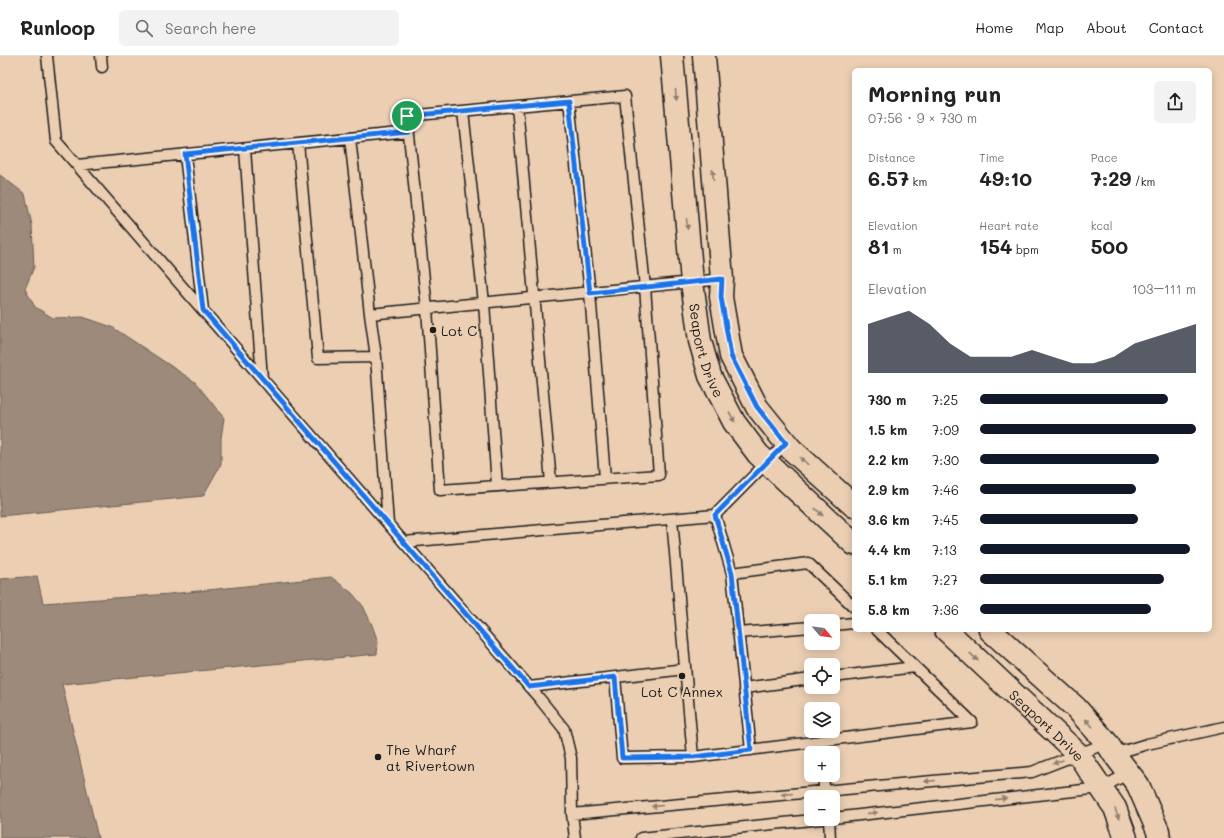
<!DOCTYPE html>
<meta charset="utf-8">
<style>
:root{--surface:#fff;--page:#f2f2f2;--text:#222;--muted:#767676;--line:#e0e0e0;--accent:#111827}
body{margin:0;font-family:Mali,sans-serif;background:var(--page);color:var(--text);height:100vh;display:flex;flex-direction:column;font-size:15px;white-space:nowrap}
*{box-sizing:border-box;margin:0}
p{font-size:13px;color:var(--muted)}
.icon{flex:none;width:22px;height:22px;fill:none;stroke:currentColor;stroke-width:2;stroke-linecap:round;stroke-linejoin:round}
.map{position:relative;flex:1;overflow:hidden}
.panel{position:absolute;left:852px;top:12px;width:360px;height:564px;display:flex;flex-direction:column;background:var(--surface);border-radius:6px;box-shadow:0 2px 10px #0003}
.panel>*{flex:none}
.needle{width:26px;rotate:119deg}
.buttons{position:absolute;left:804px;top:558px;display:grid;gap:8px}
.buttons a{display:grid;place-items:center;width:36px;height:36px;border-radius:6px;background:var(--surface);box-shadow:0 2px 10px #0003;font-size:20px}
.pin{position:absolute;display:grid;place-items:center;width:34px;height:34px;color:#fff;margin:-17px;border:2px solid #fff;border-radius:50%;box-shadow:0 1px 4px #0007}
.round{display:grid;place-items:center;flex:none;width:42px;height:42px;border-radius:6px;background:var(--page)}
.summary{display:flex;align-items:center;justify-content:space-between;height:68px;padding:0 16px}
h1{font-size:22px;font-weight:800;line-height:30px}
.metrics{display:grid;grid-template-columns:repeat(3,1fr);gap:6px;height:68px;padding:4px 16px}
.metrics div{display:grid;align-content:center}
.metrics b{font-size:20px;font-weight:800}
.metrics small{font-size:11px;font-weight:400}
.metrics p{font-size:11px}
.chart{height:112px;padding:8px 16px}
.chart p{display:flex;justify-content:space-between}
.chart svg{width:100%;height:72px;margin-top:4px;fill:var(--accent);opacity:.7}
ul{padding:0 16px;list-style:none;font-size:13px}
li{display:grid;grid-template-columns:64px 48px 1fr;align-items:center;height:30px}
li i{height:10px;border-radius:5px;background:var(--accent)}
header{display:flex;align-items:center;gap:24px;box-sizing:border-box;height:56px;padding:0 20px;background:var(--surface);border-bottom:1px solid var(--line)}
header strong{font-size:19px}
nav{display:flex;gap:22px;margin-inline-start:auto;font-size:14px}
.search{width:280px;height:36px;background:var(--page);display:flex;align-items:center;gap:10px;box-sizing:border-box;padding:0 14px;border-radius:6px;color:var(--muted);font-size:15px}
.map>svg:first-child{display:block}
</style>
<header>
<strong>Runloop</strong>
<div class="search"><svg class="icon" aria-label="search" viewBox="0 0 24 24"><circle cx="10" cy="10" r="6"/><path d="M15 15l6 6"/></svg>Search here</div>
<nav><a>Home</a><a>Map</a><a>About</a><a>Contact</a></nav>
</header>
<div class="map">
<svg width="1224" height="782" viewBox="0 0 1224 782">
<rect width="100%" height="100%" fill="#eccfb3"/>
<filter id="ink" filterUnits="userSpaceOnUse"><feTurbulence type="fractalNoise" baseFrequency=".025" numOctaves="2"/><feDisplacementMap in="SourceGraphic" scale="8" xChannelSelector="R" yChannelSelector="G"/><feConvolveMatrix kernelMatrix="1 2 1 2 8 2 1 2 1" color-interpolation-filters="sRGB"/></filter>
<g filter="url(#ink)">
<path fill="#9d8a7a" stroke="#695e54" d="M0 119 25 138 32 169 34 211 25 233 35 251 53 262 83 261 112 271 195 326 224 362 221 382V408L203 440 0 460Z
M37 520 43 547 170 538 331 521 352 537 363 550 372 569 378 586 377 598 62 628 98 782H0V523Z"/>
<g fill="none" stroke-linecap="round" stroke-linejoin="round">
<defs>
<path id="lane" d="M47 0 56 85 539 642 564 673 571 702 572 758 575 782
M101 0 102 11
M625 40 645 231 659 419 440 434 427 253 407 60Z
M569 45 590 237 605 422
M517 50 551 426
M463 55 484 247 497 430
M298 87 318 302 376 301 370 258 350 82
M245 93 262 322
M185 99 203 254
M77 109 409 76
M370 258 722 223
M376 301 388 468
M715 459 732 517
M672 463 693 701 972 666 877 574
M404 486 715 459 786 387
M833 569 854 567
M738 577 811 571
M615 621 622 702 693 701
M833 621 915 611
M529 631 685 613
M744 632 811 623
M820 685 821 697
M751 694 732 517 808 507 854 551
M1114 698 1147 688 1224 671
M823 719 825 741
M572 758 1032 716 1107 687
M833 762 1101 732 1129 717
M829 763 830 782
M641 782 822 763"/>
<g id="secondary">
<path id="s1" d="M672 0 692 226 700 285 710 320 734 366 758 398 854 488"/>
<path d="M704 0 722 223 721 241 731 300 757 351 791 393 854 450"/>
<path id="s2" d="M946 574 1078 698 1115 752 1126 782"/>
<path d="M990 574 1076 652 1107 687 1114 698 1138 729 1158 775 1159 782"/>
</g>
</defs>
<use href="#lane" stroke="#1c1c1c" stroke-width="13"/>
<use href="#secondary" stroke="#1c1c1c" stroke-width="25"/>
<use href="#lane" stroke="#eccfb3" stroke-width="10"/>
<use href="#secondary" stroke="#eccfb3" stroke-width="22"/>
</g>
<defs><path id="oneway-solid" d="M-6-.8H1V-3.2L6.5 0L1 3.2V.8H-6Z"/></defs>
<g fill="#8e7e6f">
<use href="#oneway-solid" transform="translate(676 39) rotate(85)"/>
<use href="#oneway-solid" transform="translate(713 119) rotate(-95)"/>
<use href="#oneway-solid" transform="translate(687 168) rotate(85)"/>
<use href="#oneway-solid" transform="translate(732 361) rotate(61)"/>
<use href="#oneway-solid" transform="translate(804 405) rotate(-138)"/>
<use href="#oneway-solid" transform="translate(819 456) rotate(43)"/>
<use href="#oneway-solid" transform="translate(974 601) rotate(43)"/>
<use href="#oneway-solid" transform="translate(1089 667) rotate(-133)"/>
<use href="#oneway-solid" transform="translate(1058 706) rotate(159)"/>
<use href="#oneway-solid" transform="translate(930 725) rotate(175)"/>
<use href="#oneway-solid" transform="translate(787 738) rotate(175)"/>
<use href="#oneway-solid" transform="translate(1001 743) rotate(-6)"/>
<use href="#oneway-solid" transform="translate(657 750) rotate(175)"/>
<use href="#oneway-solid" transform="translate(872 757) rotate(-6)"/>
<use href="#oneway-solid" transform="translate(1117 758) rotate(69)"/>
</g>
</g>
<g fill="none" stroke-linecap="round" stroke-linejoin="round" filter="url(#ink)">
<defs>
<path id="route" d="M569 45 590 237 722 223 721 241 731 300 757 351 786 387 715 459 732 517 751 694 693 701 622 702 615 621 529 631 203 254 185 98 409 76 407 60Z"/>
</defs>
<use href="#route" stroke="#fff" stroke-width="8"/>
<use href="#route" stroke="#1a73e8" stroke-width="5"/>
</g>
<g fill="#1c1c1c" stroke="#eccfb3" stroke-width="1.5">
<circle cx="433" cy="274" r="4"/>
<circle cx="682" cy="620" r="4"/>
<circle cx="378" cy="701" r="4"/>
</g>
<g text-anchor="middle" dominant-baseline="central" stroke-width="4" stroke-linejoin="round" paint-order="stroke">
<g font-size="14" fill="#1c1c1c" stroke="#eccfb3" text-anchor="start">
<text x="441" y="274">Lot C</text>
<text x="682" y="635" text-anchor="middle">Lot C Annex</text>
<text x="386" y="693">The Wharf<tspan x="386" dy="16">at Rivertown</tspan></text>
</g>
<g font-size="14" fill="#1c1c1c" stroke="#eccfb3">
<text stroke="none"><textPath href="#s1" startOffset="297">Seaport Drive</textPath></text>
<text stroke="none"><textPath href="#s2" startOffset="139">Seaport Drive</textPath></text>
</g>
</g>
</svg>
<div class="buttons">
<a><svg class="needle" viewBox="-14 -14 28 28"><path d="M0-13l5 13h-10z" fill="#e53935"/><path d="M0 13l5-13h-10z" fill="#767676"/></svg></a>
<a><svg class="icon" aria-label="locate" viewBox="0 0 24 24"><circle cx="12" cy="12" r="6"/><path d="M12 2v4M12 18v4M2 12h4M18 12h4"/></svg></a>
<a><svg class="icon" aria-label="layers" viewBox="0 0 24 24"><path d="M12 4l9 5-9 5-9-5zM3 14l9 5 9-5"/></svg></a>
<a>+</a>
<a>−</a>
</div>
<div class="pin" style="left:407px;top:60px;background:#1e9e55"><svg class="icon" aria-label="arrive" viewBox="0 0 24 24"><path d="M6 21V4h12l-3 4 3 4H6"/></svg></div>
<section class="panel">
<div class="summary"><div><h1>Morning run</h1><p>07:56 · 9 × 730 m</p></div><a class="round"><svg class="icon" aria-label="share" viewBox="0 0 24 24"><path d="M12 15V3M7 8l5-5 5 5M5 13v7h14v-7"/></svg></a></div>
<div class="metrics">
<div><p>Distance</p><b>6.57<small> km</small></b></div>
<div><p>Time</p><b>49:10</b></div>
<div><p>Pace</p><b>7:29<small> /km</small></b></div>
</div>
<div class="metrics">
<div><p>Elevation</p><b>81<small> m</small></b></div>
<div><p>Heart rate</p><b>154<small> bpm</small></b></div>
<div><p>kcal</p><b>500</b></div>
</div>
<div class="chart"><p><span>Elevation</span>103–111 m</p>
<svg viewBox="0 0 160 44" preserveAspectRatio="none"><path d="M0 44V14L10 10L20 6L30 14L40 26L50 34L60 34L70 34L80 30L90 34L100 38L110 38L120 34L130 26L140 22L150 18L160 14V44z"/></svg>
</div>
<ul>
<li><b>730 m</b>7:25<i style="width:87%"></i></li>
<li><b>1.5 km</b>7:09<i style="width:100%"></i></li>
<li><b>2.2 km</b>7:30<i style="width:83%"></i></li>
<li><b>2.9 km</b>7:46<i style="width:72%"></i></li>
<li><b>3.6 km</b>7:45<i style="width:73%"></i></li>
<li><b>4.4 km</b>7:13<i style="width:97%"></i></li>
<li><b>5.1 km</b>7:27<i style="width:85%"></i></li>
<li><b>5.8 km</b>7:36<i style="width:79%"></i></li>
</ul>
</section>
</div>
